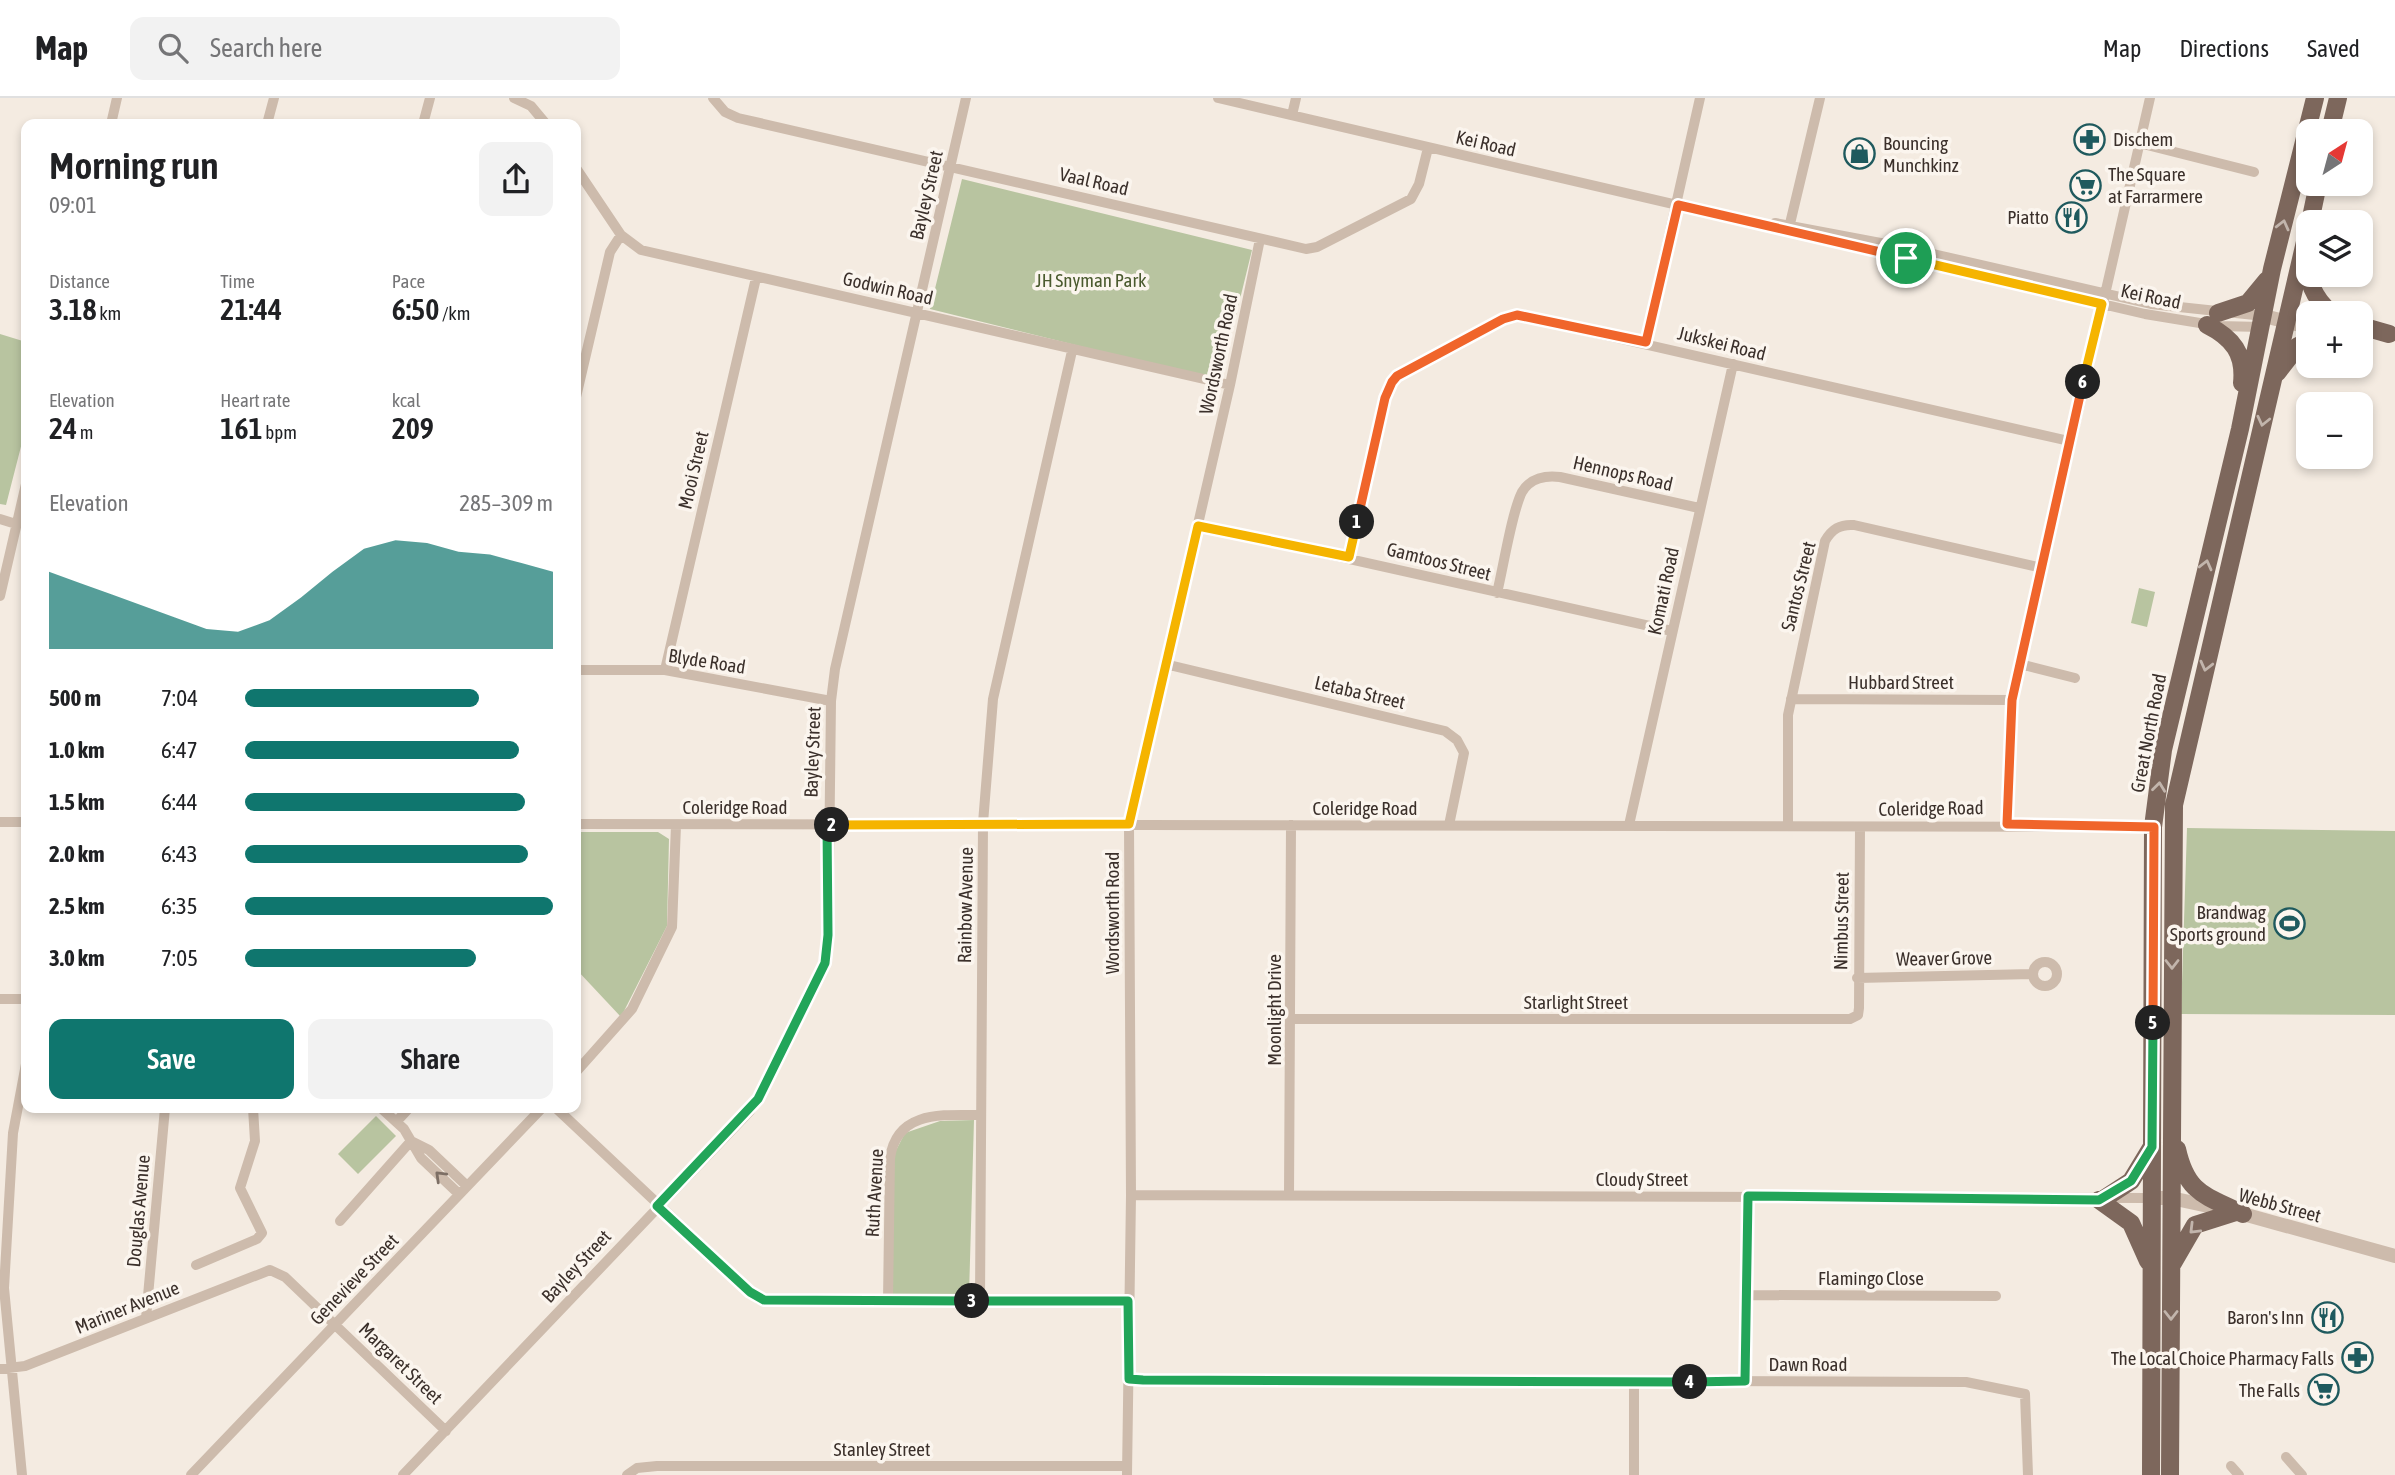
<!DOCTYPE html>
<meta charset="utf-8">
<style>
:root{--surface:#fff;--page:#f2f2f2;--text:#202124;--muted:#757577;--line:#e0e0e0;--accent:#0f766e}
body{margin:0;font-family:"Asap Condensed",sans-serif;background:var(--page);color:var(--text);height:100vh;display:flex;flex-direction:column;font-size:26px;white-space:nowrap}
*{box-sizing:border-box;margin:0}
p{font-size:23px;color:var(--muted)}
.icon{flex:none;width:38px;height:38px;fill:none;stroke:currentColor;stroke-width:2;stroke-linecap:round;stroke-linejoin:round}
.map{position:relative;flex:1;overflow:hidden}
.sheet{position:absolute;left:21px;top:21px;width:560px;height:994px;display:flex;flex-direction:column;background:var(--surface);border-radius:14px;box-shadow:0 4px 10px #0003}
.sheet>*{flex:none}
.needle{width:46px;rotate:36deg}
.tools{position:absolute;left:2296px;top:21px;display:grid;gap:14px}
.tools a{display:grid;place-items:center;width:77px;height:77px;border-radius:14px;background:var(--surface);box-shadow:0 4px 10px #0003;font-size:35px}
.pin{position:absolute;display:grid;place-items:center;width:60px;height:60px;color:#fff;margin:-30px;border:4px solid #fff;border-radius:50%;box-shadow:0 2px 7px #0007}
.km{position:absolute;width:35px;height:35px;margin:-18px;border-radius:50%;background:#222;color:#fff;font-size:19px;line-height:35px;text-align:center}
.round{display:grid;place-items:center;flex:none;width:74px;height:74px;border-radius:14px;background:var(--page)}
.head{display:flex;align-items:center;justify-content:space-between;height:119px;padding:0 28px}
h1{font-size:38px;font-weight:600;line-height:52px}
.metrics{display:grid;grid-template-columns:repeat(3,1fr);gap:10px;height:119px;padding:7px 28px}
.metrics div{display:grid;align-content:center}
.metrics b{font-size:30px;font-weight:600}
.metrics small{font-size:19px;font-weight:400}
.metrics p{font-size:19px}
.chart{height:196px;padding:14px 28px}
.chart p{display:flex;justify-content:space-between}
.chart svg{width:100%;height:126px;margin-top:7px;fill:var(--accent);opacity:.7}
.button{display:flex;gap:14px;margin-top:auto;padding:14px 28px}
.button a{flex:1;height:80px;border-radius:14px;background:var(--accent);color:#fff;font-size:28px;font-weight:600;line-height:80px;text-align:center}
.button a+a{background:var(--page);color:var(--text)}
ul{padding:0 28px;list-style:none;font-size:23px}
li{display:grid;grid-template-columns:112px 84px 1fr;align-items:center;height:52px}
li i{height:18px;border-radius:9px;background:var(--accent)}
header{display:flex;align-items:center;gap:42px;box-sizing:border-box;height:98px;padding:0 35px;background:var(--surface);border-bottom:2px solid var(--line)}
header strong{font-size:33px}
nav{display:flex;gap:38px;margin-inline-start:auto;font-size:24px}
.search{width:490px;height:63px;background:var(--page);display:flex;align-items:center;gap:18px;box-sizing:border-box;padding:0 24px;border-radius:14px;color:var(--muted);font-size:26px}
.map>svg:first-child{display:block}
</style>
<header>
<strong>Map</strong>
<div class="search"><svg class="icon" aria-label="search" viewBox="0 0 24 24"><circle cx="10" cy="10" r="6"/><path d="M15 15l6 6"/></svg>Search here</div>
<nav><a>Map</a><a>Directions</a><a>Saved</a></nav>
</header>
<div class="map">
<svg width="2395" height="1377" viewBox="0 0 2395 1377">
<rect width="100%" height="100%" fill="#f4ebe1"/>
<path fill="#b8c4a0" d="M962 81 1252 152 1220 283 930 211Z
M0 236 26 244V329L6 407 0 406Z
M2139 490 2155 494 2147 529 2131 525Z
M2187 730 2395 733V917L2181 916Z
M576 734H658L669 741 667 828 621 919 576 871Z
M376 1018 396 1038 358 1076 338 1056Z
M974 1022 969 1197 891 1199V1062L905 1035 940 1023Z"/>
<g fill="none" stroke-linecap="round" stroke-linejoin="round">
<path stroke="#cdbbac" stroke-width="10" d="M514 0 531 8 546 26
M713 0 725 14 738 20 1306 151 1317 149 1411 101 1419 86 1428 50
M1218 0 2145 216 2218 228 2262 229
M1292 17 1296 0
M111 26 117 0
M267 26 274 0
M423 26 430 0
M2139 45 2254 74
M576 70 621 137 641 152 1230 287
M1775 125 1907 150 2151 206 2264 218
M1788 134 1820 0
M1645 244 1700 0
M576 299 610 154 621 137
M0 421 16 426
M1197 427 1672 533
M1349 459 1385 300 1397 278 1503 221 1517 217 2069 343
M1497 495C1503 471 1512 413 1522 394 1530 380 1546 377 1560 379L1699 410
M0 498 26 386
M1165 566 1445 633 1457 642 1464 655 1449 727
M2020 566 2075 580
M576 572H665L831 603
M665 572 756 180
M1791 601 2012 602
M0 724H26
M576 726 2153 729
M2007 726 2012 602 2150 0
M1629 727 1733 266
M1788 728V617L1825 443C1832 431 1840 426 1854 427L2042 470
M2033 876a12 12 0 1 1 24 0a12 12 0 1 1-24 0Z
M1857 880 2032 876
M0 901H26
M1292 921H1850L1858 917 1859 910 1860 729
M576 974 632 911 672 829 676 727
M381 1010 404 1031 421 1060 459 1096
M556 1010 759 1201 776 1204 1128 1203
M397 1023 409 1010
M411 1043 429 1052 467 1088
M1131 1097 2153 1100
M1289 1097 1291 727
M340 1123 411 1043
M196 1167 257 1141 262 1135 240 1090 255 1043 253 1010
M1747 1197 1996 1198
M888 1203 890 1060C897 1012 943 1017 980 1017
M980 1203 983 725 993 601 1072 253
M146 1220 165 1010
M0 1271 25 1268 270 1172 285 1179 446 1333
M1129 1281 1966 1284 2025 1296 2028 1377
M1746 1283 1748 1098
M2286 1359 2302 1377
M2231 1368 2239 1377
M22 1377 4 1190 13 1035 26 966
M191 1377 542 1010
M403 1377 750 1013 813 892 828 853 831 603 835 571 966 0
M627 1377 637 1370 657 1368H1127
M1127 1377 1131 1097 1129 726 1230 287 1260 141
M1634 1377V1285"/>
<path stroke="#cdbbac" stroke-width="14" d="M2264 218 2308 229
M2153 1100H2171L2236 1114 2395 1158"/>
<path stroke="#7d675c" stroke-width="18" d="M2330 33 2338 0
M2310 124 2318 86
M2307 159C2307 183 2313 199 2331 215
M2218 215 2248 205 2267 182
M2207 227C2233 240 2245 256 2242 285
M2361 228 2389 236
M2277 275 2298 248 2308 243
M2177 1051C2187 1096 2205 1097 2243 1116
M2099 1102 2131 1125 2148 1163
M2102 1102 2131 1083 2151 1050
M2173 1165 2195 1127 2236 1114
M2151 1377 2153 729 2163 652 2240 331 2272 171 2315 0
M2170 1377 2174 707 2308 131"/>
</g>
<defs><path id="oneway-chevron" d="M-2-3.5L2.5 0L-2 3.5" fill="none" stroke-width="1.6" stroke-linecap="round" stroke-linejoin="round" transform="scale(1.75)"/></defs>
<g stroke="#c2b5ac">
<use href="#oneway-chevron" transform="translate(2283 127) rotate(-76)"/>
<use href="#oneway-chevron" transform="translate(2263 323) rotate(103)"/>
<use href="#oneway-chevron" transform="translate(2206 467) rotate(-76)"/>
<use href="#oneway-chevron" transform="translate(2206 568) rotate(104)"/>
<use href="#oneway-chevron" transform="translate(2159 689) rotate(-83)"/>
<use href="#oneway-chevron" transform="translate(2172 866) rotate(90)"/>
<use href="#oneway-chevron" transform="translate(2194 1131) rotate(135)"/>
<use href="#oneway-chevron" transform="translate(2171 1217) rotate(90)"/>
</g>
<use stroke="#7d6f65" href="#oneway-chevron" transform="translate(440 1078) rotate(-136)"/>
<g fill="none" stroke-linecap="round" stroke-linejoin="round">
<defs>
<path id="split-1" d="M1357 424 1385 300 1392 284 1397 278 1503 221 1517 217 1646 244 1678 107 1906 160"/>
<path id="split-2" d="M832 727 1129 726 1198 428 1349 459 1357 424"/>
<path id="split-3" d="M832 727H827L828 837 825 865 758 1001 657 1108 750 1194 764 1202 972 1203"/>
<path id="split-4" d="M972 1203H1128L1129 1281 1143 1282 1690 1284"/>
<path id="split-5" d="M1690 1284 1745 1283 1748 1098 2099 1102 2131 1083 2152 1049 2153 925"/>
<path id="split-6" d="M2083 284 2012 602 2007 726 2154 729 2153 925"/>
<path id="split-7" d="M1906 160 2102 206 2083 284"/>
</defs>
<use href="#split-1" stroke="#fff" stroke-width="14"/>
<use href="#split-2" stroke="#fff" stroke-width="14"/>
<use href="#split-3" stroke="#fff" stroke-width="14"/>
<use href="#split-4" stroke="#fff" stroke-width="14"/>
<use href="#split-5" stroke="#fff" stroke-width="14"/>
<use href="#split-6" stroke="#fff" stroke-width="14"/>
<use href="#split-7" stroke="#fff" stroke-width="14"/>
<use href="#split-1" stroke="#f0652b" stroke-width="9"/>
<use href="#split-2" stroke="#f5b400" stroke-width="9"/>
<use href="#split-3" stroke="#22a559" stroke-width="9"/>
<use href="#split-4" stroke="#22a559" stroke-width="9"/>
<use href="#split-5" stroke="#22a559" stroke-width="9"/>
<use href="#split-6" stroke="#f0652b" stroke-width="9"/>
<use href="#split-7" stroke="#f5b400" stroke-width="9"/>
</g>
<defs>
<symbol id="pharmacy-ring" viewBox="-11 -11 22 22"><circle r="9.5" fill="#fbf5ee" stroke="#1f5a5e" stroke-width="1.5"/><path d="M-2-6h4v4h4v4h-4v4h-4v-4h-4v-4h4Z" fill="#1f5a5e"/></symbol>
<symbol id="shop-ring" viewBox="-11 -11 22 22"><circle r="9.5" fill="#fbf5ee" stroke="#1f5a5e" stroke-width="1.5"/><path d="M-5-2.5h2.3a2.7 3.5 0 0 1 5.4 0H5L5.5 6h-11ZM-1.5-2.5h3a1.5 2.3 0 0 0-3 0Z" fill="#1f5a5e"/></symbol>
<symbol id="supermarket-ring" viewBox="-11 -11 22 22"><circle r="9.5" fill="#fbf5ee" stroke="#1f5a5e" stroke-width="1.5"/><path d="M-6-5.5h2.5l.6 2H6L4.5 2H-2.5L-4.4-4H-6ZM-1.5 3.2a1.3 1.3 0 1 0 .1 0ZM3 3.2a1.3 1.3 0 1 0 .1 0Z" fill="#1f5a5e"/></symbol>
<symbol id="restaurant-ring" viewBox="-11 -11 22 22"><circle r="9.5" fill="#fbf5ee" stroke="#1f5a5e" stroke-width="1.5"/><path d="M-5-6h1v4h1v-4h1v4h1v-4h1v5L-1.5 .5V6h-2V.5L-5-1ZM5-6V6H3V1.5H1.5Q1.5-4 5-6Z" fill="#1f5a5e"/></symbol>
<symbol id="stadium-ring" viewBox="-11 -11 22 22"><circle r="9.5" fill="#fbf5ee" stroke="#1f5a5e" stroke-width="1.5"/><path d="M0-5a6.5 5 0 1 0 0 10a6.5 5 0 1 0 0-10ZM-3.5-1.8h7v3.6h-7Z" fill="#1f5a5e"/></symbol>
</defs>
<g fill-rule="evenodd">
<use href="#pharmacy-ring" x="2072" y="24" width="35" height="35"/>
<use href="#shop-ring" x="1842" y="38" width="35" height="35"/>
<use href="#supermarket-ring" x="2068" y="70" width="35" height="35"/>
<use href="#restaurant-ring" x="2054" y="102" width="35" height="35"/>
<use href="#stadium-ring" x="2272" y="808" width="35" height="35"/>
<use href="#restaurant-ring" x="2310" y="1202" width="35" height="35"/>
<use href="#pharmacy-ring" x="2340" y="1242" width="35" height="35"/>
<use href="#supermarket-ring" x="2306" y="1274" width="35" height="35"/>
</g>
<g text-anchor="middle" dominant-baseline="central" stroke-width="7" stroke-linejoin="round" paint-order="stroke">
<g font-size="19" fill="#3b302b" stroke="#fbf5ee" text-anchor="end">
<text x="2113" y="41" text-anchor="start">Dischem</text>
<text x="1883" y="45" text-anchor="start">Bouncing<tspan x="1883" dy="22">Munchkinz</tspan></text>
<text x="2108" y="76" text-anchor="start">The Square<tspan x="2108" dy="22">at Farrarmere</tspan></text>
<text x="2049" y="119">Piatto</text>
<text x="2266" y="814">Brandwag<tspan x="2266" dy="22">Sports ground</tspan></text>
<text x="2304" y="1219">Baron's Inn</text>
<text x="2334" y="1260">The Local Choice Pharmacy Falls</text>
<text x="2300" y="1292">The Falls</text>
</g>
<g font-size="19" fill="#3b302b" stroke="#fbf5ee">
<text transform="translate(1486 45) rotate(13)">Kei Road</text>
<text transform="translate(1094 83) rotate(13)">Vaal Road</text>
<text transform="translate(926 97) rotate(-77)">Bayley Street</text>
<text transform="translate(888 190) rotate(13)">Godwin Road</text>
<text transform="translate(2151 198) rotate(12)">Kei Road</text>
<text transform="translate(1722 245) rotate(14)">Jukskei Road</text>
<text transform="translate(1218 256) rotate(-78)">Wordsworth Road</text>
<text transform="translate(693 372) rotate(-77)">Mooi Street</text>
<text transform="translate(1623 375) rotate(13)">Hennops Road</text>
<text transform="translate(1439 463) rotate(14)">Gamtoos Street</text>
<text transform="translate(1798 488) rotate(-76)">Santos Street</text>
<text transform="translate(1663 493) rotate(-78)">Komati Road</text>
<text transform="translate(707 563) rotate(9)">Blyde Road</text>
<text x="1901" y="584">Hubbard Street</text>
<text transform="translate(1360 594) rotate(13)">Letaba Street</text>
<text transform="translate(2148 635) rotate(-79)">Great North Road</text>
<text transform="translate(812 654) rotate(-88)">Bayley Street</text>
<text x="735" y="709">Coleridge Road</text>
<text x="1365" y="710">Coleridge Road</text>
<text transform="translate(1931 710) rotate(-1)">Coleridge Road</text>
<text transform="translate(965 807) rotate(-89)">Rainbow Avenue</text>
<text transform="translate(1112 815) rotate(-90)">Wordsworth Road</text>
<text transform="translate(1841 823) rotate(-89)">Nimbus Street</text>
<text transform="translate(1944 860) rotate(-1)">Weaver Grove</text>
<text x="1576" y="904">Starlight Street</text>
<text transform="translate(1274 912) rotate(-90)">Moonlight Drive</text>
<text x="1642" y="1081">Cloudy Street</text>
<text transform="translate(874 1095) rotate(-87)">Ruth Avenue</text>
<text transform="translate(2280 1107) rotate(15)">Webb Street</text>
<text transform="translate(138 1113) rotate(-85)">Douglas Avenue</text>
<text transform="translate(576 1168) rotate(-47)">Bayley Street</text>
<text x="1871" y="1180">Flamingo Close</text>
<text transform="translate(354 1181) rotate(-46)">Genevieve Street</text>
<text transform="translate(127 1209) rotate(-22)">Mariner Avenue</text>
<text transform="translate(401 1265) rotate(44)">Margaret Street</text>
<text x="1808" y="1266">Dawn Road</text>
<text x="882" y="1351">Stanley Street</text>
</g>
<g font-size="19" fill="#4a5a2e" stroke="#fbf5ee">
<text x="1091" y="182">JH Snyman Park</text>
</g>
</g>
</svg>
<div class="tools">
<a><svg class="needle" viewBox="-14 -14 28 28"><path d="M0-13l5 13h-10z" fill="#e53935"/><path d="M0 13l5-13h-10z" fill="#757577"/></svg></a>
<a><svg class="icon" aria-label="layers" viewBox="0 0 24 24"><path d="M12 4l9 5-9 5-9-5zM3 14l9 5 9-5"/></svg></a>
<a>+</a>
<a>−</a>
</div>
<div class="pin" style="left:1906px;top:160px;background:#1e9e55"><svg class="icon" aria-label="arrive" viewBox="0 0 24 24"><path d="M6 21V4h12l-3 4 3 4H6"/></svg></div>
<b class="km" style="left:1357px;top:424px">1</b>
<b class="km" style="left:832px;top:727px">2</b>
<b class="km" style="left:972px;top:1203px">3</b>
<b class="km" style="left:1690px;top:1284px">4</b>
<b class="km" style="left:2153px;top:925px">5</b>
<b class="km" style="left:2083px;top:284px">6</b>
<section class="sheet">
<div class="head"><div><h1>Morning run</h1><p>09:01</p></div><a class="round"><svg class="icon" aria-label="share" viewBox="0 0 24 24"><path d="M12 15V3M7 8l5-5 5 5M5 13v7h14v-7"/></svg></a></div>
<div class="metrics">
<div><p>Distance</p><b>3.18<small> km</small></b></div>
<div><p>Time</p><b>21:44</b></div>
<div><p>Pace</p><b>6:50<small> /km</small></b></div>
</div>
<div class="metrics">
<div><p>Elevation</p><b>24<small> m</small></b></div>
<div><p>Heart rate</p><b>161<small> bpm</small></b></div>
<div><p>kcal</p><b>209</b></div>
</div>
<div class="chart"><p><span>Elevation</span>285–309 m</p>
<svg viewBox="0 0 160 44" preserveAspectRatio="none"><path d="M0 44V17L10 21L20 25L30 29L40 33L50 37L60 38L70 34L80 26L90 17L100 9L110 6L120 7L130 10L140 11L150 14L160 17V44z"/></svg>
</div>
<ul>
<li><b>500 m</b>7:04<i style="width:76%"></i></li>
<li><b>1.0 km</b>6:47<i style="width:89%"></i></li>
<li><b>1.5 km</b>6:44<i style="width:91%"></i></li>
<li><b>2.0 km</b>6:43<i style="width:92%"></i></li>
<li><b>2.5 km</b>6:35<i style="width:100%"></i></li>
<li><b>3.0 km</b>7:05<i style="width:75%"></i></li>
</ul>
<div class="button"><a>Save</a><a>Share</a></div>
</section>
</div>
